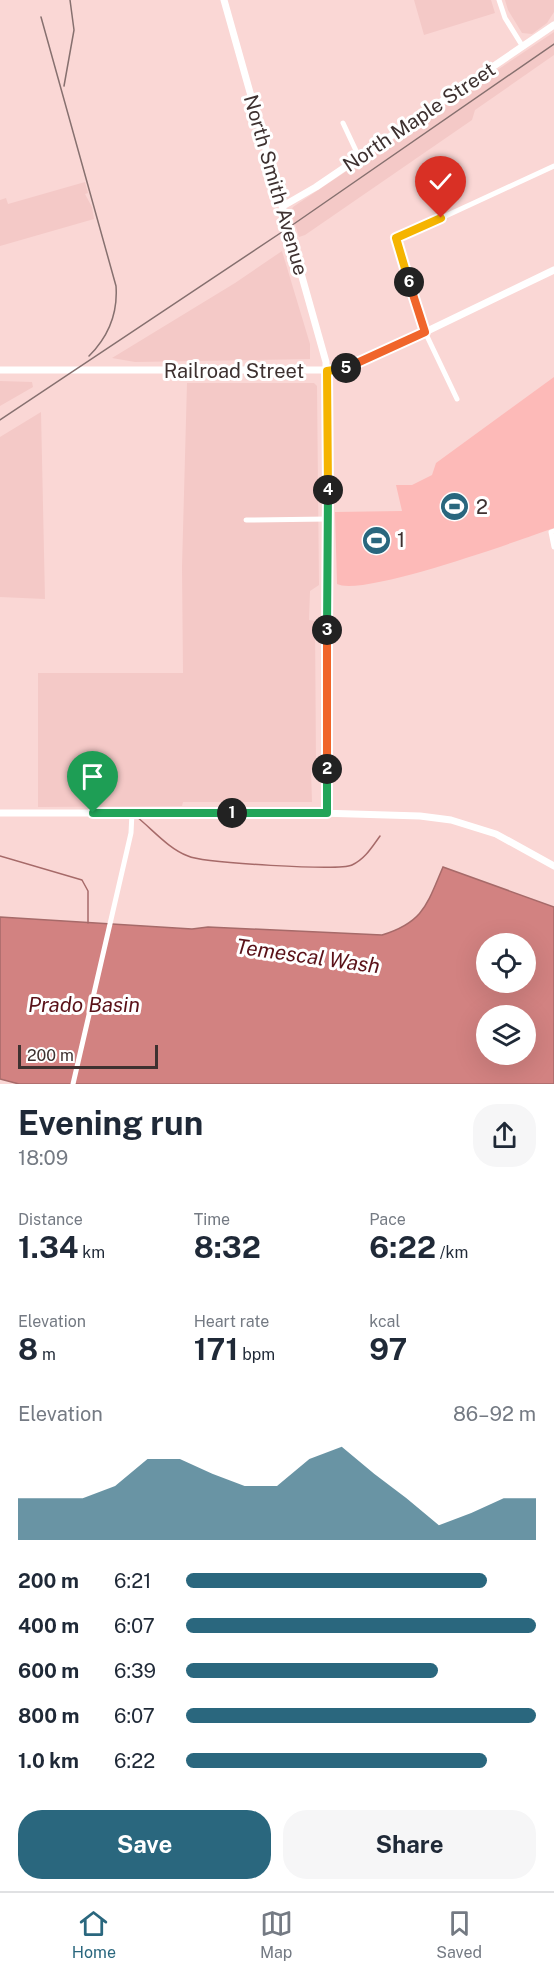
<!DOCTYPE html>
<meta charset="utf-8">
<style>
:root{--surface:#fff;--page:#f6f6f7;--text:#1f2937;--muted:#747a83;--line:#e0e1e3;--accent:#2a677e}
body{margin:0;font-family:"Public Sans",sans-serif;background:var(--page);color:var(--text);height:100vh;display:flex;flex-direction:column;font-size:22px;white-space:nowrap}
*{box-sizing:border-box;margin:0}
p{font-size:20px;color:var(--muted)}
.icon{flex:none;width:33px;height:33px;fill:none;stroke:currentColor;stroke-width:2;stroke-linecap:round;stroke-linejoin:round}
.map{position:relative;height:1084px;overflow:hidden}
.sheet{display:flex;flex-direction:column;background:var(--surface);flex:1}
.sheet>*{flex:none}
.tools{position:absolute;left:476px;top:933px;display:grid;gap:12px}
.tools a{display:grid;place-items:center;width:60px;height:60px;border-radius:50%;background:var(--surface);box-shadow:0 6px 24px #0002;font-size:30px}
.scale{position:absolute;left:18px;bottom:15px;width:140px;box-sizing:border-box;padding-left:6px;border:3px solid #3e3130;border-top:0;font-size:16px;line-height:21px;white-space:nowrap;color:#3e3130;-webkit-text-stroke:4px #fff;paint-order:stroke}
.pin{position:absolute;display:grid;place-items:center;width:51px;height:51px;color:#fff;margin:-62px -26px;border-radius:50% 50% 50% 0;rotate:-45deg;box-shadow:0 0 6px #0007}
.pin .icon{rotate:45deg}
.km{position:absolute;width:30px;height:30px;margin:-15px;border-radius:50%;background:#222;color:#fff;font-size:16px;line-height:30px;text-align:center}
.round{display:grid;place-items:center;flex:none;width:63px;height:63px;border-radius:24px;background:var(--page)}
.overview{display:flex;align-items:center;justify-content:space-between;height:102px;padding:0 18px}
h1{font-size:33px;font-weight:700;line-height:45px}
.figures{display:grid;grid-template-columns:repeat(3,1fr);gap:9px;height:102px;padding:6px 18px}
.figures div{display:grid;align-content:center}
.figures b{font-size:30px;font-weight:700}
.figures small{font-size:16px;font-weight:400}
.figures p{font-size:16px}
.chart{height:168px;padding:12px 18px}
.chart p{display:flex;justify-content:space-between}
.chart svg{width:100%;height:108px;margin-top:6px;fill:var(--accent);opacity:.7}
.button{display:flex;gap:12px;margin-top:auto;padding:12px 18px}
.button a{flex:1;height:69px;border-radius:24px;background:var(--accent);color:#fff;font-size:24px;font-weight:700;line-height:69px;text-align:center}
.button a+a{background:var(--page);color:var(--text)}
ul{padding:0 18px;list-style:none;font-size:20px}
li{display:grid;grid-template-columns:96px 72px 1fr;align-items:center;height:45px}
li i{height:15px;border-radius:8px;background:var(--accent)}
.dock{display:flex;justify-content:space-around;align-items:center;height:84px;border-top:2px solid var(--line);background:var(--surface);font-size:16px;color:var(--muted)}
.dock a{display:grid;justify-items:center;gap:3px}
.dock .active{color:var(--accent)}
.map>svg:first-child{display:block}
</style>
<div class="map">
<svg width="554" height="1084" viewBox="0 0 554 1084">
<rect width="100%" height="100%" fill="#fad7d5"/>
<path fill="#f4c9c7" d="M414 0H491L495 13 424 35Z
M505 0H554V12L547 23 532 34 522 33 508 10Z
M554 32V55L475 110 472 120 305 235 299 237 291 212 293 207Z
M85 182 88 193 85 194 92 207 94 219 0 246V200L6 198 8 204Z
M282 251 310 344V359L135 362 112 358 235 283Z
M0 381 32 382 33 387 0 406Z
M187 383H314L317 386 319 585 310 591 309 620 315 621 316 766 311 770 312 802H183L182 806 38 807V673H183L182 567Z
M41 412 45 599 0 597V437Z"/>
<path fill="#fdbab8" d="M554 377V528C520 540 363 597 337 584L335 512 402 511 396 485H412L432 475 436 463Z"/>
<path fill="#d28281" stroke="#a66a69" stroke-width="1.5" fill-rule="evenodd" d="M443 867 554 907V1084H19L0 1079V917L192 929 208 927 382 935C424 922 427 904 443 867ZM486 944H525V982H486ZM486 1016H525V1054H486Z"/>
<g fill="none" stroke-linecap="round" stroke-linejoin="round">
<path stroke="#a66a69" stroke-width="1.5" d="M137 817C153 830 169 849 188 856 203 863 339 871 352 865 365 859 372 847 380 836
M0 856 82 880 88 891V923"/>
<path stroke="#fff" stroke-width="5" d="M499 0 505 18 523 47
M343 123 359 157
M457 399 425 332 396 239 554 166
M246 520 328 519
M554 531 551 532 554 547
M73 1084 131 833 132 813"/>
<path stroke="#fff" stroke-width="7" d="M224 0 326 362 327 813
M283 206 316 187 554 25
M0 370H339L359 364 554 270
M0 813H320L420 816 451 820 496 834 554 866"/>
<path stroke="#86706f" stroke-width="1.5" d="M41 17 116 286C118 314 109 336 89 356
M64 86 74 30 70 0
M0 420 288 228 554 44"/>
</g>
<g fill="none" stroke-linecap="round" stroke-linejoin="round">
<defs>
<path id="split-1" d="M93 813H232"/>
<path id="split-2" d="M232 813H327V769"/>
<path id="split-3" d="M327 769V630"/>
<path id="split-4" d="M327 630 328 490"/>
<path id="split-5" d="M328 490 327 371 346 368"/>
<path id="split-6" d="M346 368 425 332 409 282"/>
<path id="split-7" d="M409 282 396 238 441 218"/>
</defs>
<use href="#split-1" stroke="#fff" stroke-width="12"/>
<use href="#split-2" stroke="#fff" stroke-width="12"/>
<use href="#split-3" stroke="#fff" stroke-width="12"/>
<use href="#split-4" stroke="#fff" stroke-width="12"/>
<use href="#split-5" stroke="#fff" stroke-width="12"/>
<use href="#split-6" stroke="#fff" stroke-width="12"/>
<use href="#split-7" stroke="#fff" stroke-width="12"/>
<use href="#split-1" stroke="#22a559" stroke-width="8"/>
<use href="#split-2" stroke="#22a559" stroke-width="8"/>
<use href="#split-3" stroke="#f0652b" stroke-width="8"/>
<use href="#split-4" stroke="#22a559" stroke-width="8"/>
<use href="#split-5" stroke="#f5b400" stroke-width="8"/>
<use href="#split-6" stroke="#f0652b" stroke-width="8"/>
<use href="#split-7" stroke="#f5b400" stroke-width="8"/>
</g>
<defs>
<symbol id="stadium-disc" viewBox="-11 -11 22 22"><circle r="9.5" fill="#2a677e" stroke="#fff"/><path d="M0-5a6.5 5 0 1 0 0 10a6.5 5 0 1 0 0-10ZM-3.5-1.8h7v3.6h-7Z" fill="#fff"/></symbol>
</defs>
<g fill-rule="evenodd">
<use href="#stadium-disc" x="438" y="490" width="33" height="33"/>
<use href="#stadium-disc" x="360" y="524" width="33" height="33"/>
</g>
<g text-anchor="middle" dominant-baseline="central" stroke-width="6" stroke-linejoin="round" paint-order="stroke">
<g font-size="20" fill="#3e3130" stroke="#fff">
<text transform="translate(419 117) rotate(-34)">North Maple Street</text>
<text transform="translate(276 185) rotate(74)">North Smith Avenue</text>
<text x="234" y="371">Railroad Street</text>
</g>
<g font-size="20" fill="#3e3130" stroke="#fff" text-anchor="start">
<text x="476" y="507">2</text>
<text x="397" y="540">1</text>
</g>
<g font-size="21" font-style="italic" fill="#5a1219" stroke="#fff">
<text transform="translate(308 956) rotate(8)">Temescal Wash</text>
<text x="84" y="1004">Prado Basin</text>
</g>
</g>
</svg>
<div class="tools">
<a><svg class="icon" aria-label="locate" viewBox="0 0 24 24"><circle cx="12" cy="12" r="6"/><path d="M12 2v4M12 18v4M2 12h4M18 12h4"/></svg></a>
<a><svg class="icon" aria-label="layers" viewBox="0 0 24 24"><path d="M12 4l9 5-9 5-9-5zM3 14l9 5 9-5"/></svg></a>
</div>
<div class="scale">200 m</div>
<div class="pin" style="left:93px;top:813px;background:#1e9e55"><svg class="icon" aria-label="arrive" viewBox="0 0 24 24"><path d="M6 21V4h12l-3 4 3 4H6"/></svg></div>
<div class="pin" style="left:441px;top:218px;background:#d93025"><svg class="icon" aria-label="check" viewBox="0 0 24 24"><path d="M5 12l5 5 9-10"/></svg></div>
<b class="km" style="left:232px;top:813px">1</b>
<b class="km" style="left:327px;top:769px">2</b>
<b class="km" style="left:327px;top:630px">3</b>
<b class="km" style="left:328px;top:490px">4</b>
<b class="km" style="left:346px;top:368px">5</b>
<b class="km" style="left:409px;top:282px">6</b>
</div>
<section class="sheet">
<div class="overview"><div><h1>Evening run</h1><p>18:09</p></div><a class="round"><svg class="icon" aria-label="share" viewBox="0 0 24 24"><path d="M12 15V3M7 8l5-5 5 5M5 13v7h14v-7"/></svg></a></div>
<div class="figures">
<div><p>Distance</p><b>1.34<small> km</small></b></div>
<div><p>Time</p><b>8:32</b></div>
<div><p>Pace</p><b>6:22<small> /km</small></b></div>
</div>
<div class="figures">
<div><p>Elevation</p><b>8<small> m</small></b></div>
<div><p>Heart rate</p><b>171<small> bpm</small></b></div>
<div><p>kcal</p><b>97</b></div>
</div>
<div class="chart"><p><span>Elevation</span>86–92 m</p>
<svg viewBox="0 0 160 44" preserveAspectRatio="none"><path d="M0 44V27L10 27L20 27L30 22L40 11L50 11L60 17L70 22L80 22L90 11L100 6L110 17L120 27L130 38L140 33L150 27L160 27V44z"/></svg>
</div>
<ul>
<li><b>200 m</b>6:21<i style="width:86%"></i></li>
<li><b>400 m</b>6:07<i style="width:100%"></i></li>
<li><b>600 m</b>6:39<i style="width:72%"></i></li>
<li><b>800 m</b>6:07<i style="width:100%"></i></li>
<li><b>1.0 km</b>6:22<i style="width:86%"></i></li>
</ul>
<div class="button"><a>Save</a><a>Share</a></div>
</section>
<nav class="dock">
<a class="active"><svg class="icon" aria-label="home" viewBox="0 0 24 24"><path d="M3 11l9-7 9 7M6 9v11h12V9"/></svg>Home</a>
<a><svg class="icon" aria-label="map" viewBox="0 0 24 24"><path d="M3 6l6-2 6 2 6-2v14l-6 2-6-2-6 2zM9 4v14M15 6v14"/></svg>Map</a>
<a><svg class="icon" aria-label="saved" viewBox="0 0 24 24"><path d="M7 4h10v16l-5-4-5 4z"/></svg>Saved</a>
</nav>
